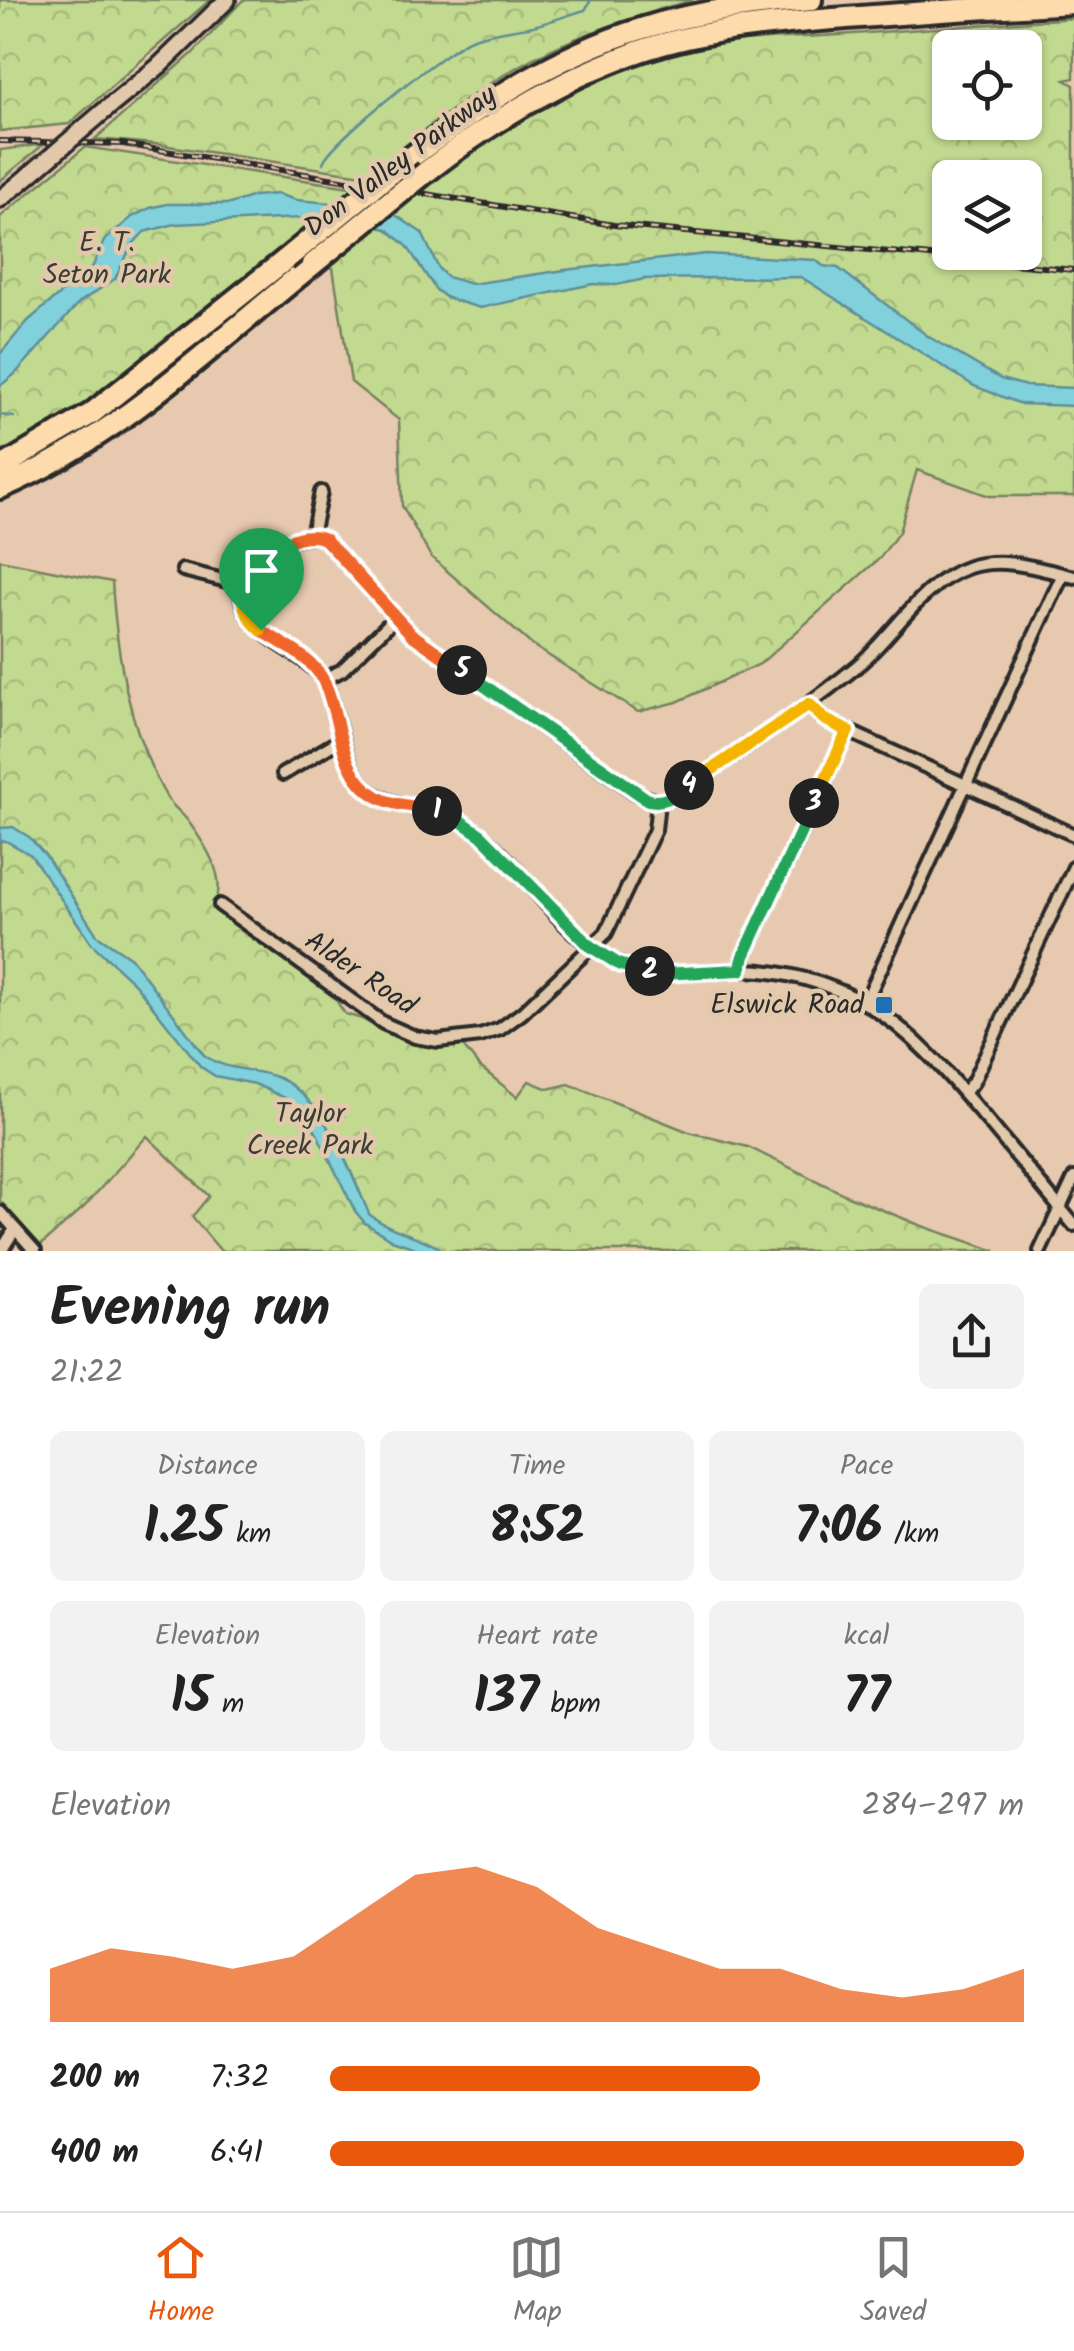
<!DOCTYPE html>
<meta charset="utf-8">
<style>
:root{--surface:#fff;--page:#f2f2f2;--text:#222;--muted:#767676;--line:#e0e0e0;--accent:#ea580c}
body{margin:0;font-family:Kalam,sans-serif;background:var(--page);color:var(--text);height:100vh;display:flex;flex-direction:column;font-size:38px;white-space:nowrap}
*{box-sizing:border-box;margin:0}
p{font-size:32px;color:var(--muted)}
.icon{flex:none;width:55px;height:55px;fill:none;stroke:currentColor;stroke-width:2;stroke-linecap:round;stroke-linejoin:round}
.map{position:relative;height:1251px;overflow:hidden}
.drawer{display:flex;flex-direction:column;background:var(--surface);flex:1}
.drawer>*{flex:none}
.fabs{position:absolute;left:932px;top:30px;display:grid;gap:20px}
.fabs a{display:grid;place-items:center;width:110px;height:110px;border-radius:15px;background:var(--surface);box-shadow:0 2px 8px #0004;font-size:50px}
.pin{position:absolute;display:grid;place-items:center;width:85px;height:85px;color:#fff;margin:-102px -42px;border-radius:50% 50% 50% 0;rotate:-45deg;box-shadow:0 0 10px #0007}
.pin .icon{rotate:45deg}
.km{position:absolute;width:50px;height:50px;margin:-25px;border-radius:50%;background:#222;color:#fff;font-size:28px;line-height:50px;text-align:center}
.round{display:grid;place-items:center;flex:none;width:105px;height:105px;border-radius:15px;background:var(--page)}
.overview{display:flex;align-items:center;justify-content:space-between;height:170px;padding:0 50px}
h1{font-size:55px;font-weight:600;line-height:75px}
.metrics{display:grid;grid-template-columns:repeat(3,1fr);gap:15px;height:170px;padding:10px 50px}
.metrics div{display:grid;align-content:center;border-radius:15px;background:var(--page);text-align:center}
.metrics b{font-size:50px;font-weight:600}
.metrics small{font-size:28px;font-weight:400}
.metrics p{font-size:28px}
.chart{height:280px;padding:20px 50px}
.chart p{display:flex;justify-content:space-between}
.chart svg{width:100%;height:180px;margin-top:10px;fill:var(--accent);opacity:.7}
ul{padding:0 50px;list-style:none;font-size:32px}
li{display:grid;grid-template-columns:160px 120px 1fr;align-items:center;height:75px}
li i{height:25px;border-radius:12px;background:var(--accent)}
.tab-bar{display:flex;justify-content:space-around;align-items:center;height:140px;border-top:2px solid var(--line);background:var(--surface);font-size:28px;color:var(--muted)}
.tab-bar a{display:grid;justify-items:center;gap:5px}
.tab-bar .current{color:var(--accent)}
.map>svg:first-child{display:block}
</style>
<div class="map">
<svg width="1074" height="1251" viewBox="0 0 1074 1251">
<defs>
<pattern id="park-crowns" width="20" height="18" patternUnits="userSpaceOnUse" patternTransform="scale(2.5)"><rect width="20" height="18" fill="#c2d990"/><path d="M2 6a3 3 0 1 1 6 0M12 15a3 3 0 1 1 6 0" fill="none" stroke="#a7ba7c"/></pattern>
</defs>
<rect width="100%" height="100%" fill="#e7c9af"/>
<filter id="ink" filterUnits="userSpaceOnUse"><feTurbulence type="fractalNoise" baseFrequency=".01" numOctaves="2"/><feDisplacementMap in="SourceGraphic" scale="20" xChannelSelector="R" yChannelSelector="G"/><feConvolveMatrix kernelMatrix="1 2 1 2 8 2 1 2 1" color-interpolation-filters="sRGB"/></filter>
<g filter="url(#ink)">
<path fill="url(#park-crowns)" stroke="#76825e" stroke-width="2.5" fill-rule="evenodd" d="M0 0H210L69 124 0 131Z
M243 0H693C632 18 567 37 512 70 461 100 414 138 369 176L155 144 95 139 192 54Z
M1074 18V78L1065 80 1074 85V496H989L917 470 899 532 880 558 760 664 677 702 638 712 532 645 431 557 402 506 399 420 351 382 333 268 276 251 94 397 0 455V217L85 147 416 197C497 128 589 73 695 49 741 38 791 38 839 35 917 29 996 24 1074 18ZM950 48H1025V122H950ZM950 178H1025V252H950Z
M44 144 0 181V150Z
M0 560 112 582C117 657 129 732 167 798 173 807 182 813 188 821 204 843 229 879 214 904L332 994 345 1014 362 1019 390 1034 434 1046H463L479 1066 517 1097 529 1081 548 1089 569 1084 689 1132 748 1147 848 1196 922 1226 996 1251H221L192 1217 209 1196 147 1136 84 1207 40 1246 0 1201Z"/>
<path fill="#81d1dd" stroke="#5f8f96" stroke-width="2.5" d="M277 194 296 200 367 206 391 212 422 233 439 269 447 277 471 284 565 270 706 254 816 260 823 266 838 268 929 337 1001 379 1026 386 1074 388V406L1021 404 974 386 801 277 645 279 616 285 593 284 480 308 447 298 436 290 407 246 387 229 346 220 303 218 175 224 144 232 132 245 115 279 80 302 15 374 0 386V354L28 321 93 266 104 241 132 217 150 208 167 204H230L254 196Z
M13 827 29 837 46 856 97 935 131 958 204 1055C224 1071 255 1068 279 1078 323 1097 352 1173 369 1214 390 1232 421 1235 444 1251H424L392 1240 365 1223 355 1211 314 1128 285 1098 255 1084 215 1076 201 1067 135 984 92 944 31 855 6 841H0V828Z"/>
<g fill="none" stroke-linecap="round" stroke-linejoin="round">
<path stroke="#5f8f96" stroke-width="2.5" d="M323 163C329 142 449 48 471 39 490 32 513 30 533 26 550 22 568 15 585 10L591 0
M0 415 14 417"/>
<defs>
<path id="minor" d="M312 535 321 492
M183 570 243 585
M1074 577C1040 569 1004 556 969 567 921 583 893 637 856 667 799 714 735 753 675 795L658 802 636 793 411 634 325 539C299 527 246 561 242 588 236 633 296 646 319 674 339 698 338 759 363 785 388 811 435 804 468 826 524 863 556 934 618 963 655 981 698 970 737 970 782 969 829 983 868 1005 916 1034 951 1078 987 1120 1016 1155 1045 1190 1074 1225
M324 680 342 670 395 618
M809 704 824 719 848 731 1074 835
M283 774 342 739
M220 905 383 1023 415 1037 438 1041 480 1036 500 1029 522 1013 606 933 655 830 658 802
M741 969 744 956 848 731
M865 1003 1063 574
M964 1093 973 1082 1074 867
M0 1212 35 1251
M1 1251 15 1229
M1040 1251 1074 1178"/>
<path id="secondary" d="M104 111 159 66 227 0
M0 199 20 183"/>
<path id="motorway" d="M397 168C473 110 552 56 644 28 698 11 754 5 811 0
M426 172C489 123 554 83 629 55 698 29 774 24 846 18 922 12 998 7 1074 3
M0 468 91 414 285 260
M0 488C118 438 214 344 313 264"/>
</defs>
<use href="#minor" stroke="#2b2b2b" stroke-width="18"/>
<use href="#secondary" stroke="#2b2b2b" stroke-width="22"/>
<use href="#motorway" stroke="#2b2b2b" stroke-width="28"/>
<use href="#minor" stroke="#e3c9ab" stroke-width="10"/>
<use href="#secondary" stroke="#e3c9ab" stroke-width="15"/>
<use href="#motorway" stroke="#fedbac" stroke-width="20"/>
<defs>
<path id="rail" d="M0 141 123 144 614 225 1074 270"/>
</defs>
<use href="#rail" stroke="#2b2b2b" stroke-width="6"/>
<use href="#rail" stroke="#e3c9ab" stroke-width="2.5" stroke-dasharray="8" stroke-linecap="butt"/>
<defs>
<path id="secondary-bridge" d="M20 183 104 111"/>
<path id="motorway-bridge" d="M285 260 397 168
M313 264 426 172"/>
</defs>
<use href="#secondary-bridge" stroke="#2b2b2b" stroke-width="22" stroke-linecap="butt"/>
<use href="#motorway-bridge" stroke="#2b2b2b" stroke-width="28" stroke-linecap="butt"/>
<use href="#secondary-bridge" stroke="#e3c9ab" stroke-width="15"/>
<use href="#motorway-bridge" stroke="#fedbac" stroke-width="20"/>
</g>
</g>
<g fill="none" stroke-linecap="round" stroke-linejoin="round" filter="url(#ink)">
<defs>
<path id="split-1" d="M261 630C280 643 311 657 322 678 342 714 336 773 376 796 394 807 417 805 437 811"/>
<path id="split-2" d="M437 811 462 822 481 835 590 946 620 965 650 971"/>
<path id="split-3" d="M650 971 662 974 740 970 744 956 814 803"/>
<path id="split-4" d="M689 785 809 704 824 719 848 731 814 803"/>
<path id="split-5" d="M462 670 648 800C665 804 675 795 689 785"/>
<path id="split-6" d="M253 568C272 550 299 528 325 539L411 634 462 670"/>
<path id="split-7" d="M253 568C236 589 241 613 261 630"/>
</defs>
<use href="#split-1" stroke="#fff" stroke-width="20"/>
<use href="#split-2" stroke="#fff" stroke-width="20"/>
<use href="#split-3" stroke="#fff" stroke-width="20"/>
<use href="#split-4" stroke="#fff" stroke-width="20"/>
<use href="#split-5" stroke="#fff" stroke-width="20"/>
<use href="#split-6" stroke="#fff" stroke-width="20"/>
<use href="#split-7" stroke="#fff" stroke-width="20"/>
<use href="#split-1" stroke="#f0652b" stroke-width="12"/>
<use href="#split-2" stroke="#22a559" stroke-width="12"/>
<use href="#split-3" stroke="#22a559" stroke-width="12"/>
<use href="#split-4" stroke="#f5b400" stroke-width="12"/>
<use href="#split-5" stroke="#22a559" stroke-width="12"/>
<use href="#split-6" stroke="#f0652b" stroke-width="12"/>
<use href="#split-7" stroke="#f5b400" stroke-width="12"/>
</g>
<rect fill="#1f6fb2" stroke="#e3c9ab" stroke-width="4" x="874" y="995" width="20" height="20" rx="5"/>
<g text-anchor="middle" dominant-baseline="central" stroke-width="9" stroke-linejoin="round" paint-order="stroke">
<g font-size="28" fill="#2b2b2b" stroke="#e3c9ab">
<text transform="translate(401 162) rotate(-37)">Don Valley Parkway</text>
<text transform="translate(360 974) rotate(34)">Alder Road</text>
</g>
<g font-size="28" fill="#3a3c35" stroke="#e3c9ab">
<text x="107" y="243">E. T.<tspan x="107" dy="32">Seton Park</tspan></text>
<text x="310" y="1114">Taylor<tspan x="310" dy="32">Creek Park</tspan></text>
</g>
<g font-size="28" fill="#2b2b2b" stroke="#e3c9ab" text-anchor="end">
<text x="864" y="1005">Elswick Road</text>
</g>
</g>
</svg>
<div class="fabs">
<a><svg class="icon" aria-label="locate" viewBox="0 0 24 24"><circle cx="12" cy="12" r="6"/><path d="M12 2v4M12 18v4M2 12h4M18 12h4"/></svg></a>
<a><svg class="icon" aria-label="layers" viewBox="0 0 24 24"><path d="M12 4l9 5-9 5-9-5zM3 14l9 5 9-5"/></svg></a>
</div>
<div class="pin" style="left:261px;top:630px;background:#1e9e55"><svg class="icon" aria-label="arrive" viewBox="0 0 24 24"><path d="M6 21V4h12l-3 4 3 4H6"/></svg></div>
<b class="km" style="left:437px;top:811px">1</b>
<b class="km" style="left:650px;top:971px">2</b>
<b class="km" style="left:814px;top:803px">3</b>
<b class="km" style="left:689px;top:785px">4</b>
<b class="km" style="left:462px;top:670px">5</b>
</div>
<section class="drawer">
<div class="overview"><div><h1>Evening run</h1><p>21:22</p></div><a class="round"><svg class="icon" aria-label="share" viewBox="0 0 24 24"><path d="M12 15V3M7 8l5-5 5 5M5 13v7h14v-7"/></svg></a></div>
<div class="metrics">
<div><p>Distance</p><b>1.25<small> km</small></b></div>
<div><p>Time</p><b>8:52</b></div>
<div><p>Pace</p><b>7:06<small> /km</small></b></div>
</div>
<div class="metrics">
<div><p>Elevation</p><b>15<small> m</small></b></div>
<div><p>Heart rate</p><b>137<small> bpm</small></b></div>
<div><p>kcal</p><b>77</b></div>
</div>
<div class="chart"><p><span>Elevation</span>284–297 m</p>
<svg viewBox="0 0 160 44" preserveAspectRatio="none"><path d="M0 44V31L10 26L20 28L30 31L40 28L50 18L60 8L70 6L80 11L90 21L100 26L110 31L120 31L130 36L140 38L150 36L160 31V44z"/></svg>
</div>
<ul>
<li><b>200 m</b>7:32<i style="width:62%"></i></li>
<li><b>400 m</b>6:41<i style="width:100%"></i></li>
</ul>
</section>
<nav class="tab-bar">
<a class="current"><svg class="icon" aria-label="home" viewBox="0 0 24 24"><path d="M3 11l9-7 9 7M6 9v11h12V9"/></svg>Home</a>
<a><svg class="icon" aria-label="map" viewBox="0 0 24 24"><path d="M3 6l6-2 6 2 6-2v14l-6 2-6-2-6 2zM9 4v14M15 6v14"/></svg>Map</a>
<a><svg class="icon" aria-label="saved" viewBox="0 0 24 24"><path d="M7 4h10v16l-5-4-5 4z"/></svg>Saved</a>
</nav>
